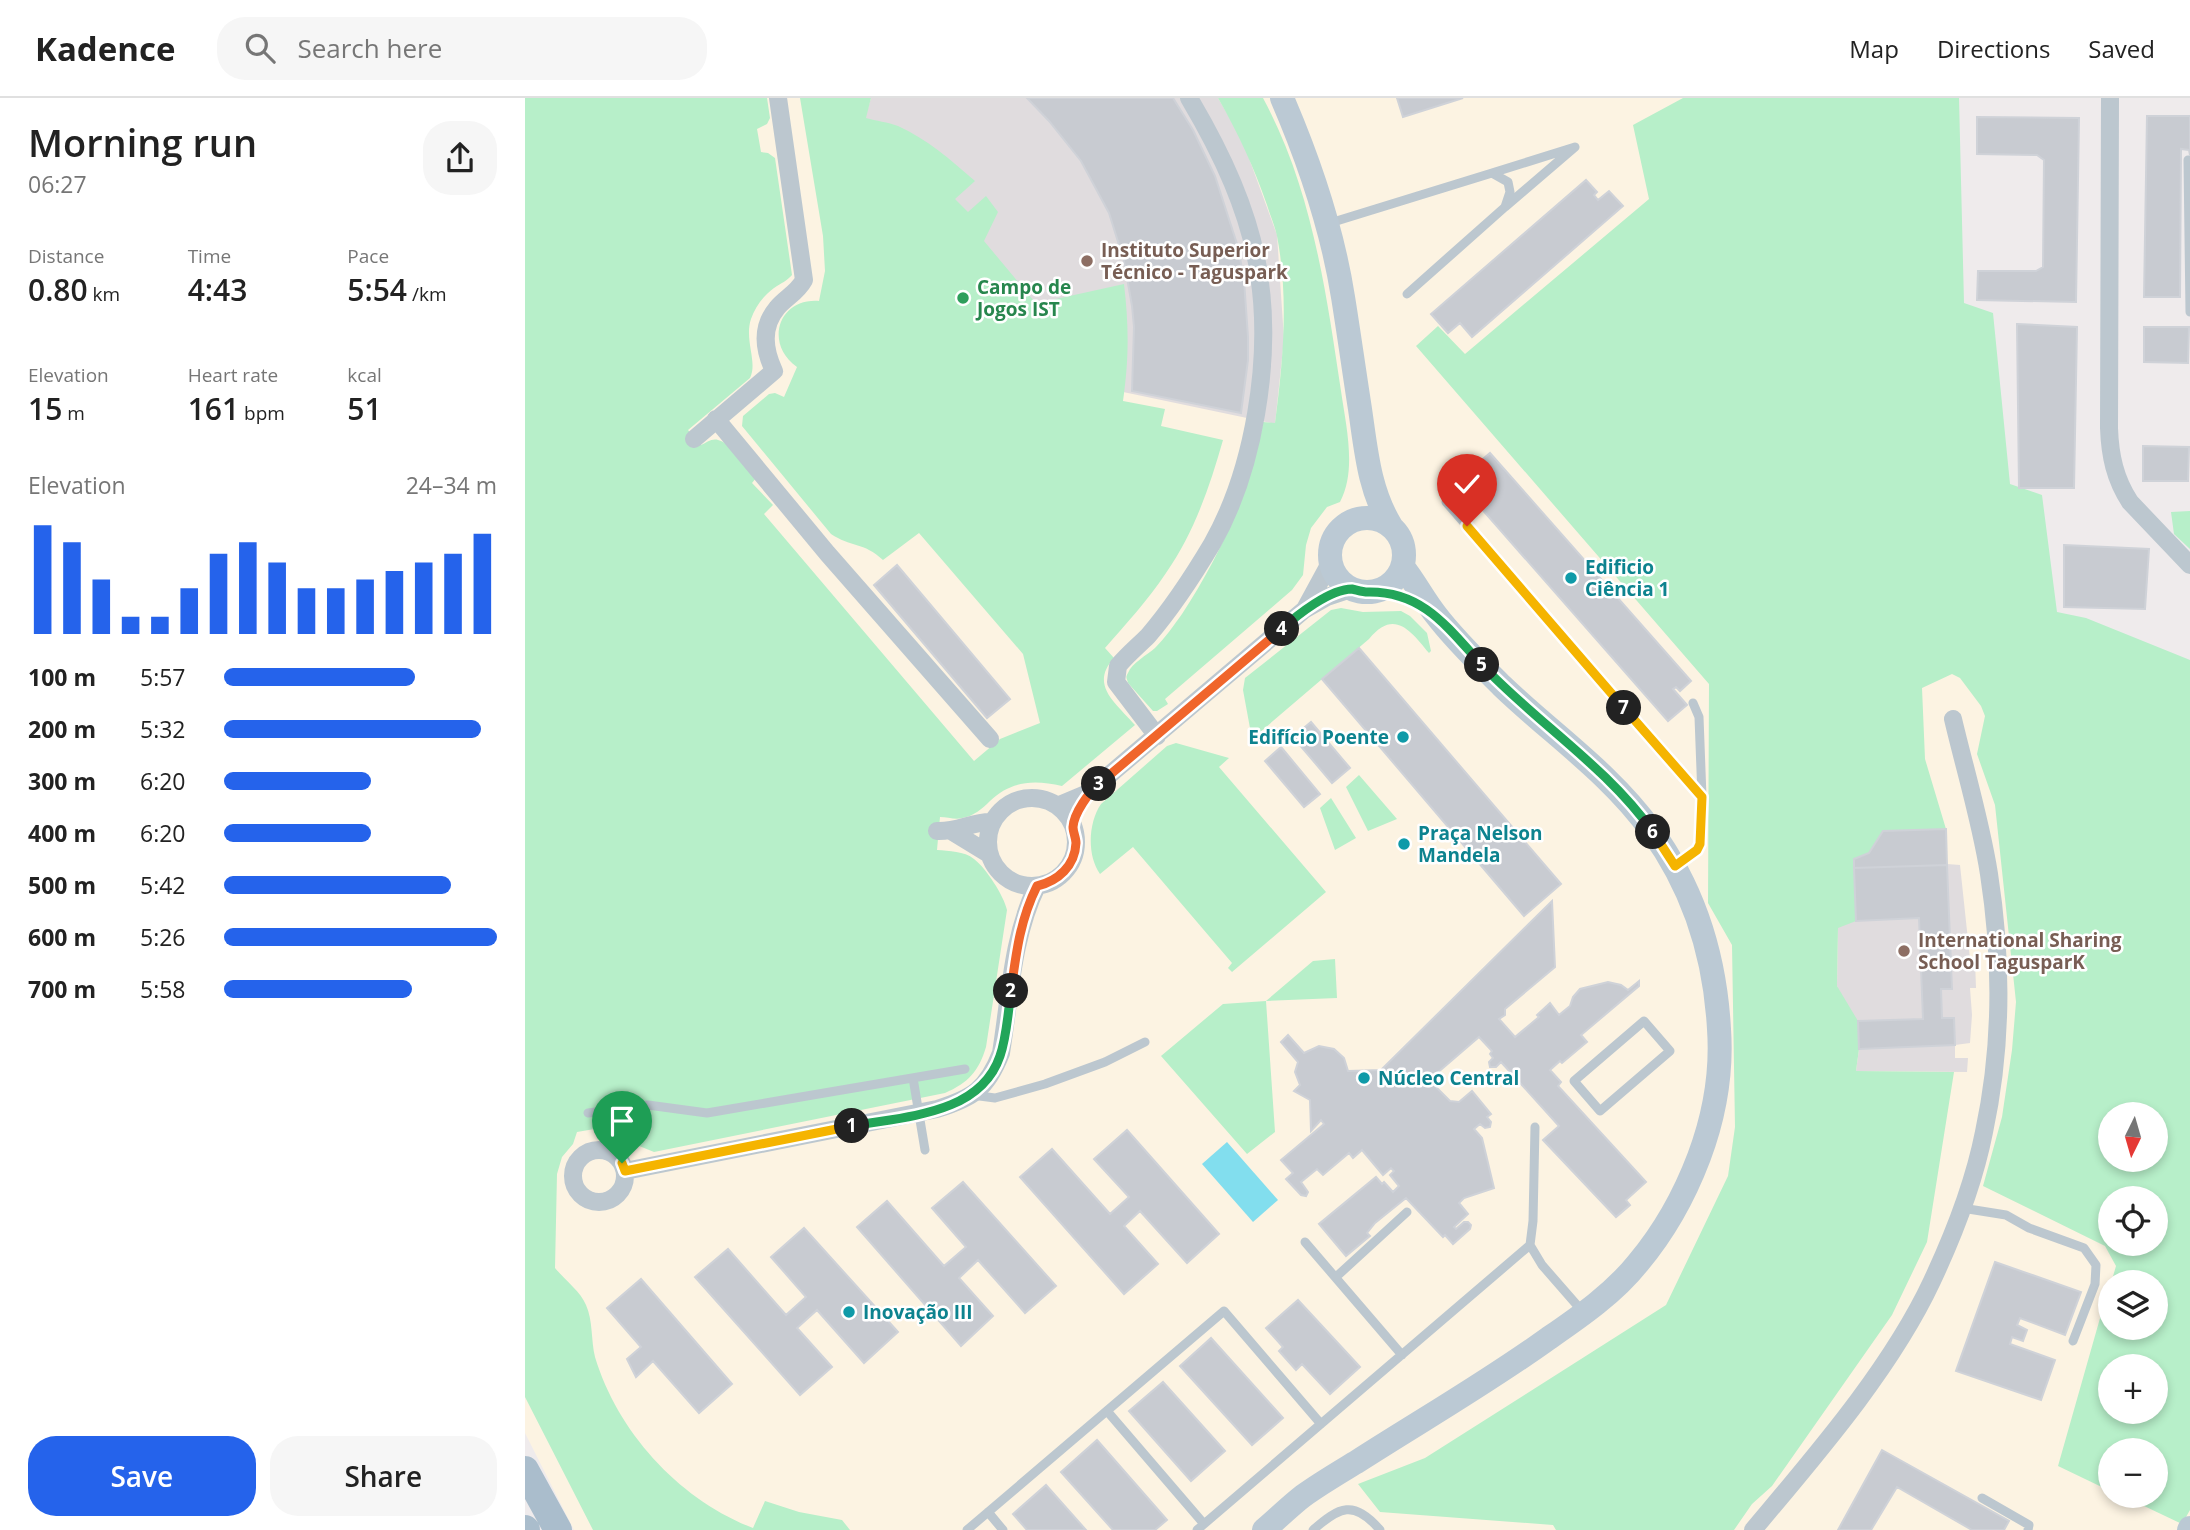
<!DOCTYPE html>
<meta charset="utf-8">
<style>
:root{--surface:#fff;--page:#f6f6f6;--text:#222;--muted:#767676;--line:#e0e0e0;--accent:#2563eb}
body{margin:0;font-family:"Open Sans",sans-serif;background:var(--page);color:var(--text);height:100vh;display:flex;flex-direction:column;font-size:26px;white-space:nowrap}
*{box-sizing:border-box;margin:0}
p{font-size:23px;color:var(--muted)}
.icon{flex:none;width:38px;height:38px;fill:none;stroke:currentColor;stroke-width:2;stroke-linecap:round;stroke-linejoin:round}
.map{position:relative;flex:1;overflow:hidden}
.side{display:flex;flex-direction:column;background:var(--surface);width:525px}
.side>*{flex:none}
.needle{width:46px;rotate:185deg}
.controls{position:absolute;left:1573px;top:1004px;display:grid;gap:14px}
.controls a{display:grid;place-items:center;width:70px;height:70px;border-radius:50%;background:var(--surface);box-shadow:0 4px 10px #0003;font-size:35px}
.pin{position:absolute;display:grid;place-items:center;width:60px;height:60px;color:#fff;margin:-72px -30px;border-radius:50% 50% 50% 0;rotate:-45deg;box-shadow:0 0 7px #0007}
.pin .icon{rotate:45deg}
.km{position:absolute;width:35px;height:35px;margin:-18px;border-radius:50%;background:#222;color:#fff;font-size:19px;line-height:35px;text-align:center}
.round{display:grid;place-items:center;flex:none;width:74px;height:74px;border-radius:28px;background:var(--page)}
.overview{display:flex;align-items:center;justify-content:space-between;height:119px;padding:0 28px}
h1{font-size:38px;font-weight:600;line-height:52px}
.figures{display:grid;grid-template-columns:repeat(3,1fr);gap:10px;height:119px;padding:7px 28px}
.figures div{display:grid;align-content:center}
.figures b{font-size:30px;font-weight:600}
.figures small{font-size:19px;font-weight:400}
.figures p{font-size:19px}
.chart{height:196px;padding:14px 28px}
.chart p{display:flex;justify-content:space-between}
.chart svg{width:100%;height:126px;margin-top:7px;stroke:var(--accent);stroke-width:6}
.action{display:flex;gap:14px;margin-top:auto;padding:14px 28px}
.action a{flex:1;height:80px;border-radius:28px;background:var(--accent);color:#fff;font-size:28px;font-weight:600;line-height:80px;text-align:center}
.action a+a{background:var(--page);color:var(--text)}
ul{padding:0 28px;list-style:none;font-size:23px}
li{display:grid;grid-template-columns:112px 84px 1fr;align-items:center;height:52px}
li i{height:18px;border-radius:9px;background:var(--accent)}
header{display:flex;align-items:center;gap:42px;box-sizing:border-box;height:98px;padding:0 35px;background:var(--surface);border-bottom:2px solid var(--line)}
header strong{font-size:33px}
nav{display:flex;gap:38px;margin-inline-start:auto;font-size:24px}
.search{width:490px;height:63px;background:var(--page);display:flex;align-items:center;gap:18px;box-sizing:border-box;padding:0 24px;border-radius:28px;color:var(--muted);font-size:26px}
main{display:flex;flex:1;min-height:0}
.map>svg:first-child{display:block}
</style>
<header>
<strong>Kadence</strong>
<div class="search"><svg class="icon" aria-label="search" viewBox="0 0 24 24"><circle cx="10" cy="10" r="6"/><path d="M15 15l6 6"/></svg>Search here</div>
<nav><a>Map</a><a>Directions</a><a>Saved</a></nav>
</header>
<main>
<section class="side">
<div class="overview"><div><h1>Morning run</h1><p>06:27</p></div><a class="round"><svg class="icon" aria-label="share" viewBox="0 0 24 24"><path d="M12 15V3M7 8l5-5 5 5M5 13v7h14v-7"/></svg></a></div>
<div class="figures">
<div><p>Distance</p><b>0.80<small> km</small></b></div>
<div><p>Time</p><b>4:43</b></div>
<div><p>Pace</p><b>5:54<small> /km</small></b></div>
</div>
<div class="figures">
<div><p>Elevation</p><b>15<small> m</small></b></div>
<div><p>Heart rate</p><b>161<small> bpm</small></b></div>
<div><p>kcal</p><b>51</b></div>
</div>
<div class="chart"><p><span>Elevation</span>24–34 m</p>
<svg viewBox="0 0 160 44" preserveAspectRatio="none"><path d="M5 44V6M15 44V12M25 44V25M35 44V38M45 44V38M55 44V28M65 44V16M75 44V12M85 44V19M95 44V28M105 44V28M115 44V25M125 44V22M135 44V19M145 44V16M155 44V9"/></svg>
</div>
<ul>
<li><b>100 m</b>5:57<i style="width:70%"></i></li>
<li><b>200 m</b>5:32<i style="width:94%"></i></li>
<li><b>300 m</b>6:20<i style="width:54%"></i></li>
<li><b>400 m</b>6:20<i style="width:54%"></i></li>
<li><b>500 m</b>5:42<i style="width:83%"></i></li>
<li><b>600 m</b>5:26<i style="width:100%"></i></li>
<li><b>700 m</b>5:58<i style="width:69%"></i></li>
</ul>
<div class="action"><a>Save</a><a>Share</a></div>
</section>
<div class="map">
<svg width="1665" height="1432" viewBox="0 0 1665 1432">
<rect width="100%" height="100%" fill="#efebec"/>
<path fill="#fcf3e2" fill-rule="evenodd" d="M0 0H1362L1525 524 1665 577V1432H49L0 1335ZM1586 1017H1631V1062H1586ZM1586 1101H1631V1146H1586ZM1586 1185H1631V1230H1586ZM1586 1269H1631V1314H1586ZM1586 1353H1631V1398H1586Z"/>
<path fill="#e0dcde" d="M346 0H693L717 41 752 137 759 241 750 326 418 256 340 20Z
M1421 731 1422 766 1435 767 1445 861 1450 862 1451 890H1445L1447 917 1445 945 1430 947V960H1443L1442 974 1331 973 1334 951 1312 888 1313 829 1329 761 1344 755 1358 733Z"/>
<path fill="#b7efc9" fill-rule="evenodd" d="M0 0H242L245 20 242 26 232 31 236 54 243 55 250 60 267 177C262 183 256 185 249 190 239 197 230 209 226 221 219 242 233 264 225 280L163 332 176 347C181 345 187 340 193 342 205 344 223 371 231 380L227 385 248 407 239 416 449 663 475 641 515 625 498 556 394 435 358 462C339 444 325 449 306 436L217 328 218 318 244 296 250 295 259 299 272 269C239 246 253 200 294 203L300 173 298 138 275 0H346L341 20C351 23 363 24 373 28 402 41 426 62 450 83L430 101 443 114 461 98 473 114 459 143 509 203 508 211 531 201 599 186C604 228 604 261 598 303L640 311 636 328 698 342C685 388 669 435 641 475 623 502 601 526 580 550L589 560C564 587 591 605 610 627L537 688C510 682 487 682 465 703 457 711 449 718 437 720 431 722 422 719 415 719L412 752C424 753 439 753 449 761 461 770 479 798 482 812L461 949C454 973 443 985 420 995L129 1054 87 1037 81 1029 52 1034 48 1046 37 1059 32 1076 30 1170C39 1181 56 1194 61 1207 68 1222 66 1243 70 1259 93 1335 155 1402 228 1430L240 1403 274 1414 317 1422 325 1432H68L0 1299Z
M693 0H738C787 91 801 193 816 293 821 328 832 372 815 404L802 409 786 430 781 447 778 477 767 492 640 601 643 606 632 613H628L603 585C602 580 600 580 603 575 607 565 622 557 630 550 640 540 649 527 657 516 694 460 726 390 738 324L750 325C758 264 764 200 752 138 750 128 745 117 742 107 729 69 713 35 693 0Z
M1158 0H1434L1439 205 1468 215 1485 386 1517 397 1532 514 1561 520 1665 562V1412L1657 1426 1598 1398H1631V1353H1586L1585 1393 1533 1368 1585 1185 1586 1230H1631V1185H1586L1591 1168 1580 1148 1458 1088 1477 1019 1487 952 1491 904 1470 707 1452 656 1460 618 1456 608 1435 580 1427 576 1397 590 1400 661 1421 731 1358 733 1344 755 1329 761 1331 823 1313 830 1312 888 1333 923 1334 951 1331 973 1429 974 1402 1144 1367 1217 1247 1388 1227 1406 1209 1432H1031L1028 1427 855 1414 833 1386 900 1360 1141 1207 1203 1078 1210 1029 1207 847 1183 805 1184 586 891 248 913 228 940 256 1124 101 1108 27ZM1586 1017H1631V1062H1586ZM1586 1101H1631V1146H1586ZM1586 1269H1631V1314H1586Z
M1665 413V451L1649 436 1646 414Z
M816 510 838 514 876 513 885 518 902 535 906 553 904 555C886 533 869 510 844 541L727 641 718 592 720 580 806 512Z
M651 645 704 660 694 669 801 794 707 874 703 870 707 865 608 749 575 776C562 758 563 725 576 706L642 648Z
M834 677 872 721 843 733 821 689Z
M806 700 831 740 810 752 795 710Z
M810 861 812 900 741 903 750 1034 722 1056 636 958 698 906 741 903 788 863Z"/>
<path fill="#82deee" d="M702 1044 753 1102 728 1124 677 1066Z"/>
<path fill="#c8cbd1" stroke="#cfd2d8" stroke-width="2" d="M502 0H648L668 32 690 78 713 149 719 182 723 239V262L716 315 607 293 609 229 607 208 599 163 584 115 556 63 524 23Z
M872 0H938L878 19Z
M1622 18H1665V57L1664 52 1656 51 1655 199H1619Z
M1452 19 1554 20 1551 204 1452 202 1453 173H1511L1518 169 1519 62 1512 57 1452 56Z
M1061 82 1072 94 1069 97 1073 102 1084 93 1098 108 947 239 935 225 923 235 906 216Z
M1492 226 1552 229 1549 390H1494Z
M1619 229H1664L1663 265 1619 264Z
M1618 348 1664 349 1663 383H1618Z
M965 355 1166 583 1155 593 1151 589 1148 591 1162 607 1143 623 926 376 945 359 952 366Z
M1539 447 1624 451 1620 511 1539 509Z
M372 467 485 601 462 620 349 487Z
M834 550 1036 786 999 818 797 581Z
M786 624 825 670 807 685 768 639Z
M756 649 795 696 779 709 740 663Z
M1421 731 1422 767 1329 770V761L1344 755 1358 733Z
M1422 767 1427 891H1416L1417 920H1429L1430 947 1334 951 1333 923 1398 921 1394 820 1331 823 1329 770Z
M1027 803 1030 869 980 911V917L974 921 990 939 1014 919 1012 917 1025 905 1034 917 1045 908 1048 899 1055 891 1083 884 1096 887 1103 892 1114 883V888L1056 937 1062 944 1037 965 1035 963 1025 972 1036 984 1033 988 1121 1084 1101 1102 1105 1107 1091 1119 1018 1042 1034 1028 976 964 971 969H965L964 964 968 960 965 956 967 953 954 939 904 982 925 1003 934 1004 947 993 966 1016 962 1019 966 1024 965 1029 960 1030 955 1026 949 1031 957 1040 969 1090 939 1100 934 1105 943 1116 929 1129 931 1131 939 1124H943L946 1127 945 1131 928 1146 920 1137 918 1139 881 1100 850 1125 842 1135 845 1138 821 1158 794 1126 851 1079 857 1086 859 1084 868 1094 874 1088 865 1077 869 1073 866 1070 858 1077 837 1052 828 1060 824 1055 798 1077 792 1071 776 1084 783 1094 781 1098 776 1097 761 1081 768 1075 756 1062 799 1026 796 1022 786 1033 785 1002 769 993 775 987 770 974 773 964 756 944 763 937 779 955 794 948 809 951 819 960 823 973 856 972Z
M602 1032 694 1136 662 1165 615 1113 599 1128 633 1166 599 1196 495 1079 527 1051 585 1116 604 1099 569 1061Z
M438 1084 531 1188 500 1215 453 1162 434 1180 468 1218 436 1248 332 1129 362 1103 419 1168 441 1149 407 1110Z
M279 1130 373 1234 339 1265 292 1212 272 1230 307 1269 275 1297 170 1179 203 1151 261 1217 281 1199 246 1159Z
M1470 1164 1556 1194 1540 1237 1495 1220 1492 1227 1502 1232 1498 1243 1487 1239 1485 1246 1530 1262 1516 1302 1431 1273Z
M116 1181 207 1286 174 1315 128 1263 111 1279 102 1261 116 1249 82 1210Z
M773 1202 835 1269 805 1296 777 1266 771 1272 754 1253 758 1249 741 1230Z
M686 1240 758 1320 727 1347 655 1268Z
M638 1284 700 1353 666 1383 604 1313Z
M572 1342 642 1422 630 1432H588L536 1374Z
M1357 1352 1484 1423 1479 1432H1447L1372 1389 1346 1432H1313Z
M521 1387 561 1432H502L488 1416Z"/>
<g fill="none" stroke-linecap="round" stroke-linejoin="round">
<path stroke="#bcc7cf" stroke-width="9" d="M1665 62H1663L1665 214
M967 75 1050 49 980 109
M805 125 967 75 983 84 985 94 980 109 882 196
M921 404 1177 699 1175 746 1172 752 1151 767
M1168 605 1174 619 1177 699
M1119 923 1145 953 1075 1013 1049 983Z
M388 980 400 1052
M447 997 470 1000 520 986 580 964 620 944
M63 1015 123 1007 182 1015 440 971
M1010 1029 1008 1123 1005 1147 1017 1167 1058 1214
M1437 1110 1481 1117 1504 1130 1559 1150 1571 1167 1570 1186 1548 1243
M780 1144 877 1257
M811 1179 882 1114
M582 1313 679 1426
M1457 1400 1504 1427 1503 1432
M463 1414 478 1432
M442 1432 699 1213 796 1326
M672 1432 1005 1147
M788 1432C814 1409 829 1401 855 1432"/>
<path stroke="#bcc7cf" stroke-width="18" d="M1585 0 1584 330C1585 358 1590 381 1605 404L1665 467
M191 321 302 455 465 641
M169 341 249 273C239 252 236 229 252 210 260 200 272 195 279 182L253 0
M780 511 805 465
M632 638 591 584 593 568C602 557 613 548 623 538 647 510 668 478 687 446 729 372 747 262 734 177 725 114 696 54 664 0
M463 744a44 44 0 1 1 88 0a44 44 0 1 1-88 0Z
M532 708 563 695 779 512 802 499 826 491
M412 733C433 734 448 723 467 724
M428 734 464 756
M48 1078a26 26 0 1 1 52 0a26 26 0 1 1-52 0Z
M100 1073 412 1011C448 1000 462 991 476 955 485 899 487 839 512 788
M1228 1432C1290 1358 1366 1271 1407 1183 1429 1136 1449 1085 1459 1034 1477 950 1477 860 1464 776 1456 724 1440 672 1428 621"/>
<path stroke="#bbc9d4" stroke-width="24" d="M757 0C785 65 807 129 818 199 824 236 829 273 835 311 841 352 844 392 866 428
M805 457a37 37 0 1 1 74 0a37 37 0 1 1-74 0Z
M739 1432C752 1421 765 1408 778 1398 796 1385 815 1374 833 1363 897 1322 963 1284 1024 1240 1056 1218 1089 1195 1113 1165 1139 1134 1160 1096 1174 1059 1189 1019 1197 974 1194 931 1190 858 1170 792 1126 732 1085 675 1027 636 977 588 955 566 930 542 911 517 899 502 890 484 878 469
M1664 1432 1665 1430"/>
<path stroke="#aabdcc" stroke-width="28" d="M0 1372 33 1432
M0 1431 1 1432"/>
</g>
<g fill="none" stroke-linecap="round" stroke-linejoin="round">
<defs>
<path id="split-1" d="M97 1065 100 1073 327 1028"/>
<path id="split-2" d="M327 1028C380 1018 455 1017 475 958 482 938 483 914 486 893"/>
<path id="split-3" d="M486 893C491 856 495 822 512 788 533 783 550 768 551 745 551 740 548 734 548 729 549 715 564 694 574 686"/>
<path id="split-4" d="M574 686 757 531"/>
<path id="split-5" d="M757 531C772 517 805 491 827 491 832 492 837 494 843 494 898 493 923 530 957 567"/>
<path id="split-6" d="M957 567C1012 625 1082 669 1128 734"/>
<path id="split-7" d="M1099 610 1177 699 1175 746 1172 752 1150 768 1128 734"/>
<path id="split-8" d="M942 428 1099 610"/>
</defs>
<use href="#split-1" stroke="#fff" stroke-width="14"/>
<use href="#split-2" stroke="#fff" stroke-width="14"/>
<use href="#split-3" stroke="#fff" stroke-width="14"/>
<use href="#split-4" stroke="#fff" stroke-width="14"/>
<use href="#split-5" stroke="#fff" stroke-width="14"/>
<use href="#split-6" stroke="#fff" stroke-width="14"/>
<use href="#split-7" stroke="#fff" stroke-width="14"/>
<use href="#split-8" stroke="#fff" stroke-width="14"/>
<use href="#split-1" stroke="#f5b400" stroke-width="9"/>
<use href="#split-2" stroke="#22a559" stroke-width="9"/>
<use href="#split-3" stroke="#f0652b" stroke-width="9"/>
<use href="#split-4" stroke="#f0652b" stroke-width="9"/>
<use href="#split-5" stroke="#22a559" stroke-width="9"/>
<use href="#split-6" stroke="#22a559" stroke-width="9"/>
<use href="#split-7" stroke="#f5b400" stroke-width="9"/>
<use href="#split-8" stroke="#f5b400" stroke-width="9"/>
</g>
<g fill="#8d6e63" stroke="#fff" stroke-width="2.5">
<circle cx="562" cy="163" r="7"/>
<circle cx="1379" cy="853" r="7"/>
</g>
<circle fill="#2e9e5b" stroke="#fff" stroke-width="2.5" cx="438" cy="200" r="7"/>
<g fill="#0f9aa8" stroke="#fff" stroke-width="2.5">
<circle cx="1046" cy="480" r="7"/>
<circle cx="878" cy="639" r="7"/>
<circle cx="879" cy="746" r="7"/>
<circle cx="839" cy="980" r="7"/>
<circle cx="324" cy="1214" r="7"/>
</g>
<g text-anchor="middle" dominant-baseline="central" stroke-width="5" stroke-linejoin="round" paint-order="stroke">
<g font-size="19" font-weight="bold" fill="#785e54" stroke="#fff" text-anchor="start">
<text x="576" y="152">Instituto Superior<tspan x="576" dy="22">Técnico - Taguspark</tspan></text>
<text x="1393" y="842">International Sharing<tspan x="1393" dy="22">School TagusparK</tspan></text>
</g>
<g font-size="19" font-weight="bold" fill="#27864d" stroke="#fff" text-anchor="start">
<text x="452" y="189">Campo de<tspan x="452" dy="22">Jogos IST</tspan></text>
</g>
<g font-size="19" font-weight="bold" fill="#0d838f" stroke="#fff" text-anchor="start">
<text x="1060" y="469">Edificio<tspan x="1060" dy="22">Ciência 1</tspan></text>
<text x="864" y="639" text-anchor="end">Edifício Poente</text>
<text x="893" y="735">Praça Nelson<tspan x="893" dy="22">Mandela</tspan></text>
<text x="853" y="980">Núcleo Central</text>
<text x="338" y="1214">Inovação III</text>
</g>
</g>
</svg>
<div class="controls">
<a><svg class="needle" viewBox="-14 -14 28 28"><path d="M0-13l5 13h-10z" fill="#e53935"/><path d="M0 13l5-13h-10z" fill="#767676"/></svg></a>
<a><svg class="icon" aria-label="locate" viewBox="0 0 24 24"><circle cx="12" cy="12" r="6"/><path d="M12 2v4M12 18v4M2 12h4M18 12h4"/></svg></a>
<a><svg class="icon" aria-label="layers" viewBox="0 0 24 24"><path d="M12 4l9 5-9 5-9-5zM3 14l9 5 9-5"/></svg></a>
<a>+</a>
<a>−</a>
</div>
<div class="pin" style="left:97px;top:1065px;background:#1e9e55"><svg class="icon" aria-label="arrive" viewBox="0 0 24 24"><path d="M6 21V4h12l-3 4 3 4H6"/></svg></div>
<div class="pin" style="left:942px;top:428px;background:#d93025"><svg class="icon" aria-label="check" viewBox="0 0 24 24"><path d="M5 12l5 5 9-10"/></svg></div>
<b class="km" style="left:327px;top:1028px">1</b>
<b class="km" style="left:486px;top:893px">2</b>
<b class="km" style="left:574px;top:686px">3</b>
<b class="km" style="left:757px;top:531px">4</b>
<b class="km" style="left:957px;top:567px">5</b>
<b class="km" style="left:1128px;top:734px">6</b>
<b class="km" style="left:1099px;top:610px">7</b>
</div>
</main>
